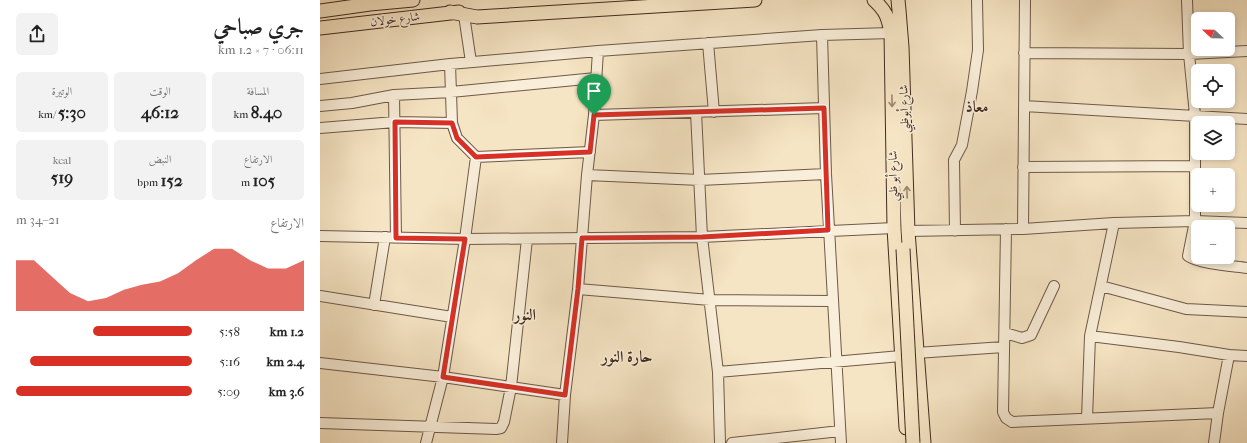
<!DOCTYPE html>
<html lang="ar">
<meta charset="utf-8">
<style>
:root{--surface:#fff;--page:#f2f2f2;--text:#222;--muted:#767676;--accent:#d93025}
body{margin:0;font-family:"IM FELL French Canon",Amiri,serif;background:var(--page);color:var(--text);direction:rtl;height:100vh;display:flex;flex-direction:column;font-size:15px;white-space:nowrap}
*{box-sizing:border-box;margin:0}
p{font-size:13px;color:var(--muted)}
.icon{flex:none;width:22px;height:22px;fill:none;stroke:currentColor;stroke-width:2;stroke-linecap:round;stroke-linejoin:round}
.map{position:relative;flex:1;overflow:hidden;direction:ltr}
.drawer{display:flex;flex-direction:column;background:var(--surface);width:320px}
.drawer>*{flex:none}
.needle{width:26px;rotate:292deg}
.tools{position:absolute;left:871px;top:12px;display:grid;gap:8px}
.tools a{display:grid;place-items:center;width:44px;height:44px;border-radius:6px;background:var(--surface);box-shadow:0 2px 6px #0003;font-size:20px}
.pin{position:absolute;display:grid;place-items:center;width:34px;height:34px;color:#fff;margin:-41px -17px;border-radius:50% 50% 50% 0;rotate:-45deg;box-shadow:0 0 4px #0007}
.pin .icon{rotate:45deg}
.round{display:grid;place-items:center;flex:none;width:42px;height:42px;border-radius:6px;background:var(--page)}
.summary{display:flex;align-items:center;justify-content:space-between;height:68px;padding:0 16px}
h1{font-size:22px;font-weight:700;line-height:30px}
.metrics{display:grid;grid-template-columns:repeat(3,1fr);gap:6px;height:68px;padding:4px 16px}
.metrics div{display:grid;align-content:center;border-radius:6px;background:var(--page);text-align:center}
.metrics b{font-size:17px;font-weight:700}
.metrics small{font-size:11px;font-weight:400}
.metrics p{font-size:11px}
.chart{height:112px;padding:8px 16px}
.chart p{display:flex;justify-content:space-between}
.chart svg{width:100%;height:72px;margin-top:4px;fill:var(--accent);opacity:.7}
ul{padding:0 16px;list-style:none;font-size:13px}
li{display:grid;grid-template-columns:64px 48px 1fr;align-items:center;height:30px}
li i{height:10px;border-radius:5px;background:var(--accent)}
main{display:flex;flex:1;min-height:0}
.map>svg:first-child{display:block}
</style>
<main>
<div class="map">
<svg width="927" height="443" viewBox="0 0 927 443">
<rect width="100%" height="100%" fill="#f6e5c4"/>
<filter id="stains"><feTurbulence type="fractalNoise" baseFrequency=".005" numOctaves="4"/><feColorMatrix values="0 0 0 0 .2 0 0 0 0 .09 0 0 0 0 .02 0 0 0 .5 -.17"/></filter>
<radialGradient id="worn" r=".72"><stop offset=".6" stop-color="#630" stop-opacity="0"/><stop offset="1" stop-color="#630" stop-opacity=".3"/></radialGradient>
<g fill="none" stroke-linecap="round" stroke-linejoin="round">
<defs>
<path id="minor" d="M144 15 151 62
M502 35 506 174 521 443
M388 43 394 112
M927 51 869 54 875 115V221L868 256C879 264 912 266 927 268
M704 53 869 54 867 0
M0 79 130 64 278 51 502 35 571 33
M74 95 76 238
M0 106 32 103 74 95 131 92 276 78
M704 106 927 119
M376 112 382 237 398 372 400 443
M274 115 504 108
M0 128 75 122 132 123
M156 157 270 152
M703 167 875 166
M267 175 380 180 506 174
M686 229 683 412 686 418 692 422 898 413
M703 229 794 223 875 221 927 223
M588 231 703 229 705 0
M635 231 634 160 642 145 652 91 658 50 657 0
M0 236 145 239 382 237 574 228
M781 286 866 309 927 312
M258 289 390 300 512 301
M0 296 132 317
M54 305 65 237
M685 333 702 338 711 335 734 286
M770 336 859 347 909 355 927 356
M596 353 684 347
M0 363 123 377 245 395
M398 372 581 356
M767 418 770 336 794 223
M0 423 176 429 181 428 184 422 191 387 207 239
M106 443 123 377 145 239 156 157 137 138 132 123 130 64
M242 443 245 395 258 289 267 175 274 115 278 51
M412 443 520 431
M894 443 898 413 909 355"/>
<path id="major" d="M554 0C566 11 568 17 571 33L574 228 586 428
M578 0 579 10 582 47 588 231 604 443
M0 11 50 4 93 0
M130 12 157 17 435 0
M0 28 139 12"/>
</defs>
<use href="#minor" stroke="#6f5948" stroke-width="12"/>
<use href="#major" stroke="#422a1f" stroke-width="15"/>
<use href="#minor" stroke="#f9eed9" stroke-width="10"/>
<use href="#major" stroke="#f6e5c4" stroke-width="13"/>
<defs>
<path id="major-bridge" d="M583 249 593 443"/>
</defs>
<use href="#major-bridge" stroke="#422a1f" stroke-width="15" stroke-linecap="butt"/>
<use href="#major-bridge" stroke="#f6e5c4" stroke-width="13"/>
</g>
<defs><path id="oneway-shaft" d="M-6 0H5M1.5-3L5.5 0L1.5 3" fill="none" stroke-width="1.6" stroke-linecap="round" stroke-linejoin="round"/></defs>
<g stroke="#9c8872">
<use href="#oneway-shaft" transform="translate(572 101) rotate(89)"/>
<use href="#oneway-shaft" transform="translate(587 192) rotate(-92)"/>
</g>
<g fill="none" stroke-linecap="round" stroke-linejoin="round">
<defs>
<path id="route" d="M504 108 508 230 382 237 262 238 258 289 245 395 123 377 145 239 76 238 75 122 132 123 137 138 156 157 270 152 274 115Z"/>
</defs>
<use href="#route" stroke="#fff" stroke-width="8"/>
<use href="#route" stroke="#d93025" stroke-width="5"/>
</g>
<g text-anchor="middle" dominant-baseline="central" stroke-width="3" stroke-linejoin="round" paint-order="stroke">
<g font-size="12" fill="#422a1f" stroke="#f9eed9">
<text transform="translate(75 19) rotate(-7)">شارع خولان</text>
<text transform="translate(584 109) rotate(-92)">شارع أبوظبي</text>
<text transform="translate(573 176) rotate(-91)">شارع أبو ظبي</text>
</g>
<g font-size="16" font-weight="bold" fill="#422a1f" stroke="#f9eed9">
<text x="657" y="106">معاذ</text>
<text x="205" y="314">النور</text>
<text x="307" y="356">حارة النور</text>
</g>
</g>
<rect width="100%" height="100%" filter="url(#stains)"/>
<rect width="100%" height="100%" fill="url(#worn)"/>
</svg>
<div class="tools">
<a><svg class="needle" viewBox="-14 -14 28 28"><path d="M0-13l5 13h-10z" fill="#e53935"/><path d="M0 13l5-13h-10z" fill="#767676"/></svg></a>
<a><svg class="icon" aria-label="locate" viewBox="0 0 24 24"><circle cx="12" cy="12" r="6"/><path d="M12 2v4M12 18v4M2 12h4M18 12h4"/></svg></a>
<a><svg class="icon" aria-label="layers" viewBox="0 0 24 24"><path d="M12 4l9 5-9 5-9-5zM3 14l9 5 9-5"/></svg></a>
<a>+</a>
<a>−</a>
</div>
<div class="pin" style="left:274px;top:115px;background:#1e9e55"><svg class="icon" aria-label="arrive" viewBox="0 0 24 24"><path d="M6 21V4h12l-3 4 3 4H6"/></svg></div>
</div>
<section class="drawer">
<div class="summary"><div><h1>جري صباحي</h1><p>06:11 · 7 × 1.2 km</p></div><a class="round"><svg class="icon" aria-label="share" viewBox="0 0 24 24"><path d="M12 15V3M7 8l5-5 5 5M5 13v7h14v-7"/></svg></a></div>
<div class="metrics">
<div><p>المسافة</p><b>8.40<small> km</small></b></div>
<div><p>الوقت</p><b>46:12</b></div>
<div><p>الوتيرة</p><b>5:30<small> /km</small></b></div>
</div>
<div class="metrics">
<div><p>الارتفاع</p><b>105<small> m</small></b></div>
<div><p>النبض</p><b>152<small> bpm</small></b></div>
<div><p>kcal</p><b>519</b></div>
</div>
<div class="chart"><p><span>الارتفاع</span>21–34 m</p>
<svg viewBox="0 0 160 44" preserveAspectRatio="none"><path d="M0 44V13L10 13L20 23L30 33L40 38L50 36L60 31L70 28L80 26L90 21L100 13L110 6L120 6L130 13L140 18L150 18L160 13V44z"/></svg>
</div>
<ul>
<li><b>1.2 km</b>5:58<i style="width:56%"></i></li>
<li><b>2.4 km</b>5:16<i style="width:92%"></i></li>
<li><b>3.6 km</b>5:09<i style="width:100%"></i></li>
</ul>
</section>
</main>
